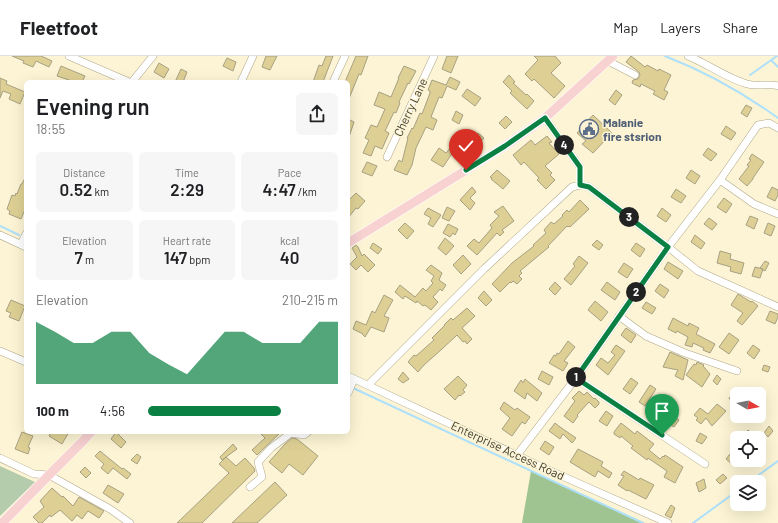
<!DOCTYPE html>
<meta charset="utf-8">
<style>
:root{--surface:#fff;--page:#f6f6f6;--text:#202124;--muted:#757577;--line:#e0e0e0;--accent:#0b8043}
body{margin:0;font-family:Barlow,sans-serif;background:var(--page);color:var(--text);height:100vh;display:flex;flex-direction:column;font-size:15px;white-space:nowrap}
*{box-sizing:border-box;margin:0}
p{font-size:13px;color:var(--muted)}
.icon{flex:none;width:22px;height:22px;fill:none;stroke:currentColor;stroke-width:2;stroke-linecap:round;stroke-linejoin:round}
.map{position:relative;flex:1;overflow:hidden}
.side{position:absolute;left:24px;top:24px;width:326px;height:354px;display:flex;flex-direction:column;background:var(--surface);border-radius:6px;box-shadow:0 4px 16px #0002}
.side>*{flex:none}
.needle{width:26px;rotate:99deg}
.tools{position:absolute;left:730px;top:331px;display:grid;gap:8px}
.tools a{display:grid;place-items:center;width:36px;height:36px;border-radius:6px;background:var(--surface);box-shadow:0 4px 16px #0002;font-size:20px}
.pin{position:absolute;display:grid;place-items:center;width:34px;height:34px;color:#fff;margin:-41px -17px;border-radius:50% 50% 50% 0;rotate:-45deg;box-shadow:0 0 4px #0007}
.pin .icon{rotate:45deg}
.km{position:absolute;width:20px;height:20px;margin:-10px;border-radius:50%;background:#222;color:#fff;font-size:11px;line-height:20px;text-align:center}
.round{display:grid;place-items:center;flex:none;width:42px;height:42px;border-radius:6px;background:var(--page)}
.summary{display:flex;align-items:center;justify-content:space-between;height:68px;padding:0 12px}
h1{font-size:22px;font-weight:600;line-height:30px}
.metrics{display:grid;grid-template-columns:repeat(3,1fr);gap:6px;height:68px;padding:4px 12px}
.metrics div{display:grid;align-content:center;border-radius:6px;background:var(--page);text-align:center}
.metrics b{font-size:17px;font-weight:600}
.metrics small{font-size:11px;font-weight:400}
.metrics p{font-size:11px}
.chart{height:112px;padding:8px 12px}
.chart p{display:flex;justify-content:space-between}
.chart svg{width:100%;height:72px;margin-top:4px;fill:var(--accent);opacity:.7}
ul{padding:0 12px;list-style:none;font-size:13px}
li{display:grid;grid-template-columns:64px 48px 1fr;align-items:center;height:30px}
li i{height:10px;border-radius:5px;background:var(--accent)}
header{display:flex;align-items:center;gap:24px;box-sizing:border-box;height:56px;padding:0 20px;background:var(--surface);border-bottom:1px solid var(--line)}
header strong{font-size:19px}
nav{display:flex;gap:22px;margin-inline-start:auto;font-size:14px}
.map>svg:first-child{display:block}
</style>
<header>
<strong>Fleetfoot</strong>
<nav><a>Map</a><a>Layers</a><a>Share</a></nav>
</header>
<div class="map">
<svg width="778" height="467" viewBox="0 0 778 467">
<rect width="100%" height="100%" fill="#fcf4d4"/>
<path fill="#b4ccac" d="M0 410 35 426 0 460Z"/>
<path fill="#9fc492" d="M531 415 645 467H522Z"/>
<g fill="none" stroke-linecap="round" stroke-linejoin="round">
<path stroke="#aee0fb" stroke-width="2" d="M665 0C706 16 742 36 778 62
M771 4 778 11
M750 19 777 0
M0 170 19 179
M353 332 643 467
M749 426 778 405
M693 467 737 435"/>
</g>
<path fill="#ded094" stroke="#a7a082" d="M12 0H41L52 5 49 11 36 5 33 11 23 7 24 5Z
M266 0H277L270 14 262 11Z
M326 0H333L323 26H313L319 9 322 10Z
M356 0H368L361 19 359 18 348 45V26H345Z
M447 0H458L451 17 442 13Z
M534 0H555L561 7 551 17 565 30 554 42 534 23 532 25 525 18 538 4Z
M631 0 645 11 647 9 658 15 659 13 671 19 664 34 668 36 664 44 653 38 655 35 641 28 640 31 632 27 633 24 638 23 640 19 639 16 626 6Z
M227 2 236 6 233 15 223 10Z
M159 7 169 13 164 22 154 16Z
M61 10 85 20 82 26H75L57 20Z
M404 10 416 15 409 28 408 27 399 46 400 47 396 57 394 56 385 75 389 77 382 93 375 90 371 100 363 97 369 84 365 82 371 69 377 71 385 53 374 49 379 36 391 41 399 22H398Z
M181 13 187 16 183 26H175Z
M509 19 515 26 513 27 526 39 527 38 534 45 527 53 510 37 512 35 503 26Z
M450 21 460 26 456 34 447 30 442 42 439 41 431 61 437 64 433 74 426 71 416 92 412 109 407 119 394 114 399 104 402 106 408 82H407L412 72 413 73 420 57 422 58 430 37V35L428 34 432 24 446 29Z
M0 22 7 25 6 28 25 36 20 48 9 43 11 38 3 35 0 42Z
M467 33 481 42 475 50 462 40Z
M616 34 622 39 615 49 609 44Z
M746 49 752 52 747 61 741 57Z
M456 55 463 59 459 68 452 64Z
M593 59 612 77 593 97 582 88 586 85 577 77Z
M506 60 512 66 505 73 499 67Z
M348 63 354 66 349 81H348Z
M726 70 736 77 731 84 721 78Z
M478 77 484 82 478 89 472 85Z
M547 80 552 86 549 87 559 98 545 110 552 117 550 119 555 124 546 133 537 124 539 122 524 106 521 109 513 99 531 84 535 89Z
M459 82 467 89 460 97 455 93 443 111 431 104 439 92 446 97Z
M708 92 717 98 711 105 703 99Z
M752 98 764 106 753 122V123L747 130 739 123 749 110 747 109 751 104 749 103Z
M367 106 377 110 372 120 362 116Z
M497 114 510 125 503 133 491 123 492 122 490 121Z
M691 114 700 120 695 128 686 122Z
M26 120V151L21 163 9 158 10 155 7 153 12 139 15 140 16 137 17 138 21 128H22Z
M472 131 476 136 470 142 475 147 470 154 460 144Z
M772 131 778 134V139L775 145 767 141Z
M676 133 686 140 681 147 671 141Z
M356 137 365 145 358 153 356 152 348 162V145Z
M724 142 732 148 726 157 717 151Z
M580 144 589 153 570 171 569 170 568 171 567 170 548 190 549 191 520 215 522 217 519 220 522 223 517 228 513 225 511 227 510 226 500 236 492 228 512 207 534 190 533 189 546 177 544 174 551 166 554 168 563 160 562 159 567 154 569 156Z
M503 150 514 165 502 174 504 176 500 180 497 177 477 199 467 190 474 183 479 187 492 172 490 169 499 160 494 156Z
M447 151 455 155 449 165 442 162Z
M428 152 441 159 433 171 428 168 431 162 424 158Z
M662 152 671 159 666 166 657 160Z
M750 160 758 163 754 173 746 169Z
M709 162 717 168 712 174 704 168Z
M405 167 414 175 407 183 398 174Z
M768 167 775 170 771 180 764 177Z
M448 168 458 173 455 179 453 177 450 181 443 177Z
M695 179 705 187 701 193 691 186Z
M445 182 454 190 446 199 438 192Z
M597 184 603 189 599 194 592 189Z
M373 187 382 193 378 198 370 192Z
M636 187 645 193 640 201 631 194Z
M356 189 358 191 362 200 364 198 375 209 368 216 361 209 356 214 350 208 357 201 352 192Z
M720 195 731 198 730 203 744 207 741 218 730 215 731 211 717 207Z
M463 199 471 208 461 218 453 209Z
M579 200 588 207 571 229 564 223 575 210 573 208Z
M765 205 769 207 765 215 760 212Z
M668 206 683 215 678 223 664 213Z
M624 207 633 213 627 222 618 216Z
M431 209 442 217 439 224 446 229 442 235 440 233 433 241 438 246 431 254 425 249 423 250 417 245 416 247 405 240 403 243 395 236 400 229 415 241 423 232 426 235 433 227 431 225 434 220 426 214Z
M755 211 763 213 760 222 752 220Z
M555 226 561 232 555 239 549 233Z
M607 226 620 236 615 244 601 234Z
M660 228 669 234 664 242 655 235Z
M484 235 492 244 486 250 478 242Z
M738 238 751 246 752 245 758 250 742 269 737 265 743 257 731 249Z
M384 239 393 244 384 260 389 262 384 276 371 271 365 281 363 279V278L353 273 356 265 366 269 372 255 375 257Z
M11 244 25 250 19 265 9 261 11 257 6 255Z
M595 245 608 256 601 265 588 254Z
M646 246 656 252 652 258 642 252Z
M467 252 475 260 462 272 472 283 467 288 465 285 463 286 457 279 442 293 424 309 418 316 408 306 414 299 416 300 434 284 432 282 445 269H444L451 262 453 264Z
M770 255 778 258V261L775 268 766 264Z
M673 262 688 270 689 267 699 272 696 278 715 288 710 297 703 294 704 292 693 287 692 291 685 289 688 281 677 275 676 277 668 273Z
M626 272 636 279 631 287 621 279Z
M729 277 739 284 729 298 719 291Z
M568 285 575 291 564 305 568 307 563 315 549 307 554 299 556 300 557 297 559 298Z
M616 289 625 295 608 319 596 309 601 302 608 307 615 299 611 296Z
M753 289 760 294 754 303 747 297Z
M670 296 688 304 683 324 675 320 678 314 663 311Z
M697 306 704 309 703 310 710 318 702 331 686 319 694 308 696 309Z
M764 309 770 311 768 316 762 314Z
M542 315 553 321 549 329 538 323Z
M403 316 409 323 403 327 398 323Z
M717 319 721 323 717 329 713 325Z
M458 320 467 329 463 334 465 336 460 340 459 339 455 344 444 333Z
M631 322 638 327 630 338 623 333Z
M525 323 542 337 537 345 527 337 525 343 514 335 521 324 523 327Z
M650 329 656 333 645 350 639 346Z
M579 335 584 339 587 336 594 343 595 342 599 346V348L595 352 589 346 577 359 578 360 573 367 564 360 575 345 572 342Z
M735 337 737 340V353L729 342Z
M504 346 515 354 517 352 530 361 525 368 522 366 512 380 502 373 510 362 500 353Z
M717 348 726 355 712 370 706 362 701 368 696 364 698 362 694 359 700 352 708 358Z
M606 355 613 360 607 370 599 365Z
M673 360 679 364 674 371 668 367Z
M555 367 560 371 576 382 572 387 563 378 560 383 549 375Z
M621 367 635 378 637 375 654 388 649 394 660 403 663 400 664 401 665 399 683 411 675 427 664 421 667 415 648 402 647 404 631 392 633 390 621 380 620 382 614 378V376Z
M769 370 773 375 768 381 764 377Z
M748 374 754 379 758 375 764 382H748L744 378Z
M22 376 33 380 28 391 30 392 28 398 15 393Z
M51 376H69L62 388 49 380Z
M116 376 126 386 121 392 111 383Z
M259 376H281L257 399 252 394 265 382Z
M700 377 707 381 702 388 696 385Z
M292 382 297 383 318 400 303 419 289 408 282 417 269 406 285 388Z
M545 385 554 391 549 399 540 393Z
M233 388 237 393 226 401 236 410 245 402 254 412 255 415 202 467H177L229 417 219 408 226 401 222 404 220 401Z
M578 393 603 406 601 410 612 417 609 422 598 415 595 421 570 406Z
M100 395 122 413 123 412 131 418 127 423 113 412 108 418 101 412 104 408 95 400Z
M137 398 141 401 137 408 131 404Z
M730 398 736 403 732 408 726 403Z
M85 411 91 417 86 422 80 416Z
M624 415 639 424 640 422 654 429 646 443 628 434 627 435 618 429 624 420 621 419Z
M723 418 727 422 720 428 716 424Z
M704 423 706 432 699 436 696 427Z
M275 426 287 439 257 467H232Z
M108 429 124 438 118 447 103 437Z
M52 432 62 441 63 440 73 450 79 441 104 455 99 462 88 455 82 463 77 459 72 465 60 454 51 461 50 459 42 467H39L33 461 44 451 40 445Z
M671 449 675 452 671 462 665 459Z"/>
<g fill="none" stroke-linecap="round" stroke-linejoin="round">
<defs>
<path id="minor" d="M69 0 129 26
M688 0C708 8 726 22 747 28 758 31 770 27 778 30
M608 5 635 19
M132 26 153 0
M241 26 253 0
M333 26 345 0
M545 62 580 111V129
M387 101 434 0
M720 124 754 148 778 158
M0 179 26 191
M21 188 26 178
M619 260 646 280 685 297 737 315
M0 295 26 306
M348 320 544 412 668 467
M576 322 705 408
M368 329 484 213 572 131 580 129 589 131 668 191 698 215 778 251
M348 337 354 323
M517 399 576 322 668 191 720 124 758 69 769 67 778 72
M0 402 34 418 49 419 110 453 130 467
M250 431 262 421 258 406 271 392 291 377 304 379 308 376"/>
<path id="major" d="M348 187 505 90 545 62 613 0
M2 467 8 461 49 419 82 386 91 376"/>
</defs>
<use href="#minor" stroke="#afa788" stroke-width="8"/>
<use href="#major" stroke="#fff" stroke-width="10"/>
<use href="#minor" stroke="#fff" stroke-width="7"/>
<use href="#major" stroke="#f8d1d1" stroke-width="9"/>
</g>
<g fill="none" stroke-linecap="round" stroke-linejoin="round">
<defs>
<path id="route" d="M466 114 505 90 545 62 580 111V129L589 131 668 191 576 322 662 379"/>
</defs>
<use href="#route" stroke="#fff" stroke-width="8"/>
<use href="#route" stroke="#0b8043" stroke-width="5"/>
</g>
<defs>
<symbol id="civic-ring" viewBox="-11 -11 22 22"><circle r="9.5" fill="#fcf4d4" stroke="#5c6f8a" stroke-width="1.5"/><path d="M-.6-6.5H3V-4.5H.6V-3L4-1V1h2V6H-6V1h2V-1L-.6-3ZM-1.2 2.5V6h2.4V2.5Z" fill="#5c6f8a"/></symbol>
</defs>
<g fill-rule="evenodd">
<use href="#civic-ring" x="578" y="62" width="22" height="22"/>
</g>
<g text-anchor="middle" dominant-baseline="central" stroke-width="3" stroke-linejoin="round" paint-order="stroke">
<g font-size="12" fill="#3f3c2f" stroke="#fcf4d4">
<text transform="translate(410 51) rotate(-65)">Cherry Lane</text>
<text transform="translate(508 394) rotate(25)">Enterprise Access Road</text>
</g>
<g font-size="12" font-weight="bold" fill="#4e5e75" stroke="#fcf4d4" text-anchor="start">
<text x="603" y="66">Malanie<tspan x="603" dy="14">fire stsrion</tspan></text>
</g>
</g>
</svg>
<div class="tools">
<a><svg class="needle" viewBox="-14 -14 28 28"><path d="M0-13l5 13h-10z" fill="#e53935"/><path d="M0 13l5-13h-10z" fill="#757577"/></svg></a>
<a><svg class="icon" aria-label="locate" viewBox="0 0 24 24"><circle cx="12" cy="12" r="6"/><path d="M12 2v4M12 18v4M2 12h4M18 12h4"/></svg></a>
<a><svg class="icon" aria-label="layers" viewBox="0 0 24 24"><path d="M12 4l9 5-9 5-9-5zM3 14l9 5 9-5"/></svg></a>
</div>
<div class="pin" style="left:662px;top:379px;background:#1e9e55"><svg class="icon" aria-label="arrive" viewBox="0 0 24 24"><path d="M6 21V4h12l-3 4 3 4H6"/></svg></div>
<div class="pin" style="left:466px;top:114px;background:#d93025"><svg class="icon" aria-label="check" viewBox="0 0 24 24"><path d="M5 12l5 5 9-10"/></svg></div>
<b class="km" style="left:576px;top:321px">1</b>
<b class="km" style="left:636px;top:236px">2</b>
<b class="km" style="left:629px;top:161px">3</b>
<b class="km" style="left:564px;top:89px">4</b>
<section class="side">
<div class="summary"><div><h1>Evening run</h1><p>18:55</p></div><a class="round"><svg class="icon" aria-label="share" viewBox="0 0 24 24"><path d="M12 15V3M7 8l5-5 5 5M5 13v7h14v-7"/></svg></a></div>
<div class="metrics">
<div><p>Distance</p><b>0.52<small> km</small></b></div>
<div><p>Time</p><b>2:29</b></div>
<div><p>Pace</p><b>4:47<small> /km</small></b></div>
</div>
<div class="metrics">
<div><p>Elevation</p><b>7<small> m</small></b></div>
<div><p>Heart rate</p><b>147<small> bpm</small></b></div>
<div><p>kcal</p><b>40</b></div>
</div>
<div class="chart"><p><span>Elevation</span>210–215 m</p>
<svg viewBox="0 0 160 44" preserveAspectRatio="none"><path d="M0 44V6L10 12L20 19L30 19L40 12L50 12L60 25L70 32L80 38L90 25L100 12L110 12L120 19L130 19L140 19L150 6L160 6V44z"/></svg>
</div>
<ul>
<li><b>100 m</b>4:56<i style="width:70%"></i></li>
</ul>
</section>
</div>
